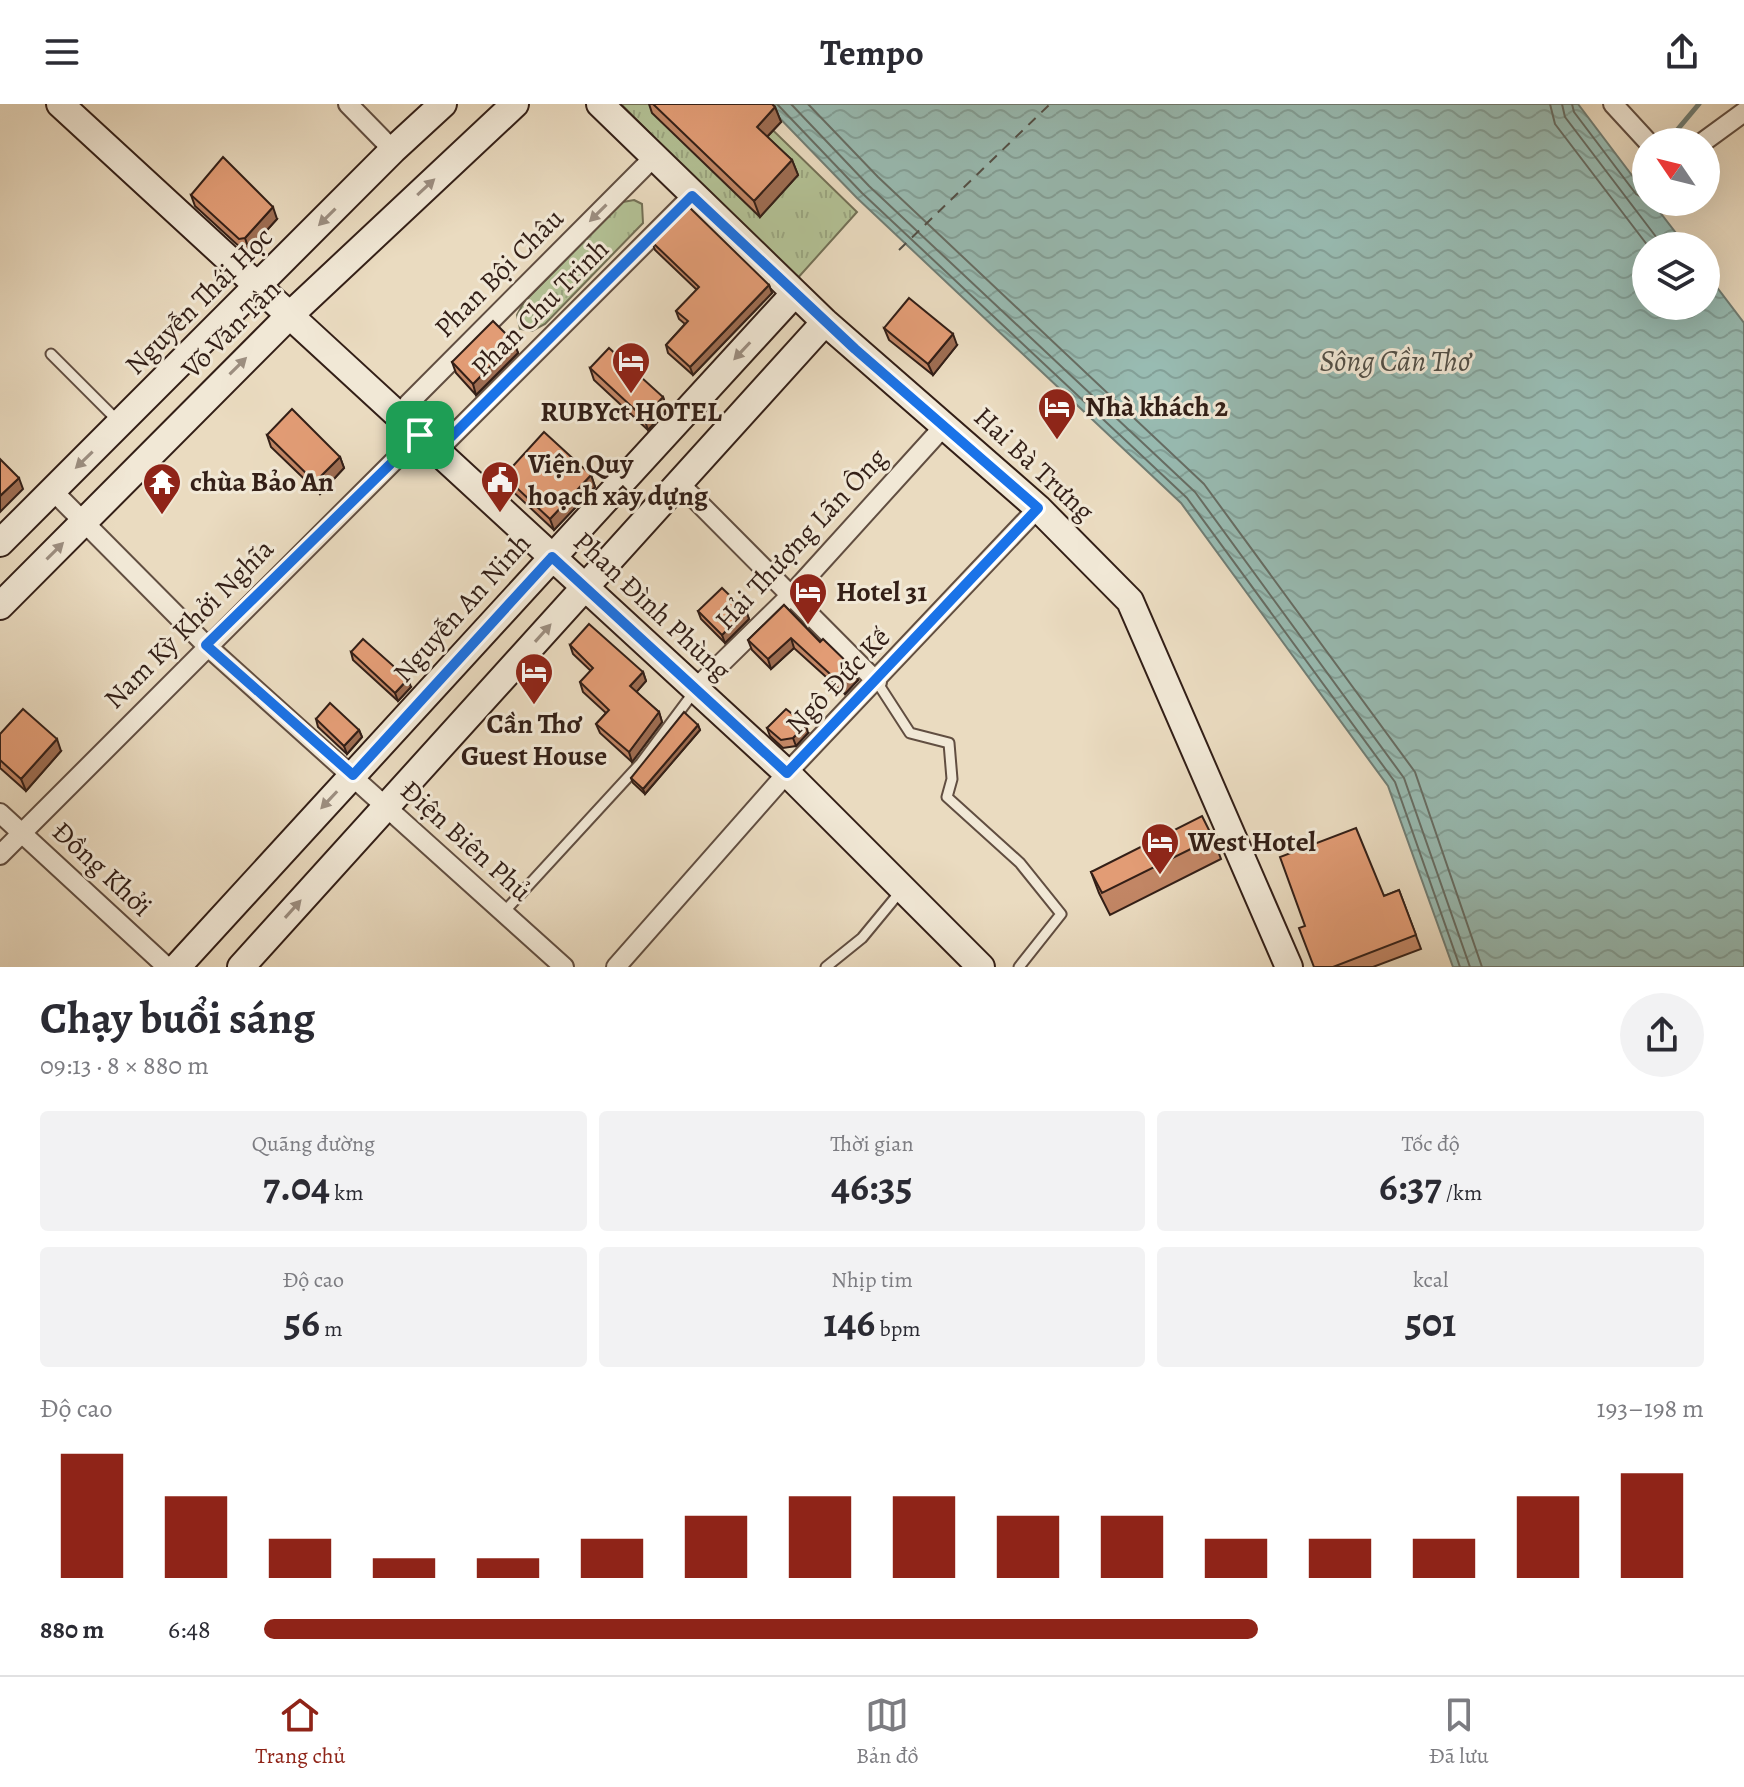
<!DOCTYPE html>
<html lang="vi">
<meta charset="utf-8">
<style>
:root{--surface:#fff;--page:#f2f2f3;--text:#2b2b33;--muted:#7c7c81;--line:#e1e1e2;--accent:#8f2418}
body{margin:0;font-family:Alegreya,serif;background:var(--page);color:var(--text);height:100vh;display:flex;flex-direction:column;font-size:30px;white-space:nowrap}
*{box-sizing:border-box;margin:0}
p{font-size:26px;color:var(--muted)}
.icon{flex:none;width:44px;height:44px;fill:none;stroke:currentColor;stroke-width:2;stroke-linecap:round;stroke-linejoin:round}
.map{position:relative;height:863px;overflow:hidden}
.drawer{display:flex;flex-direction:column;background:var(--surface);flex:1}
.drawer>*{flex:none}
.needle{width:52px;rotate:305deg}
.buttons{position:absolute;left:1632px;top:24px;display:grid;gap:16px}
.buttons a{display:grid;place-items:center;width:88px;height:88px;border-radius:50%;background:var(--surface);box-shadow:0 8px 32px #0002;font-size:40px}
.pin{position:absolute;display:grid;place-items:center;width:68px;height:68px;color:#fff;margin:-34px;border-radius:16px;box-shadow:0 4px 12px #0006}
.round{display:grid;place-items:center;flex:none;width:84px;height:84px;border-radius:42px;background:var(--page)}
.headline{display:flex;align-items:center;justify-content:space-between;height:136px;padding:0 40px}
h1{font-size:44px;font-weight:600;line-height:60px}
.metrics{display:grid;grid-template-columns:repeat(3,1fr);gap:12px;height:136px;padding:8px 40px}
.metrics div{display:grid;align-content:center;border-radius:8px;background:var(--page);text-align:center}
.metrics b{font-size:40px;font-weight:600}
.metrics small{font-size:22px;font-weight:400}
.metrics p{font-size:22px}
.chart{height:224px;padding:16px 40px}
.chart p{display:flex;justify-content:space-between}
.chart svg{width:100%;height:144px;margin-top:8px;stroke:var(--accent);stroke-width:6}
ul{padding:0 40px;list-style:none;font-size:26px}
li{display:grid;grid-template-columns:128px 96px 1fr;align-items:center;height:60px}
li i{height:20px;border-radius:10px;background:var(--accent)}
header{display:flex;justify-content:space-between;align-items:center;height:104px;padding:0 40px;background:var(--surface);font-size:36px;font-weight:600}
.menu{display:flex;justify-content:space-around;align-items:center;height:112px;border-top:2px solid var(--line);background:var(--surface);font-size:22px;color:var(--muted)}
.menu a{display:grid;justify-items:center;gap:4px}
.menu .selected{color:var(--accent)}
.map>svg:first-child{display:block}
</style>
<header><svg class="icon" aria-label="menu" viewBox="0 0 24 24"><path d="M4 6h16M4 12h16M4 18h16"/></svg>Tempo<svg class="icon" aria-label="share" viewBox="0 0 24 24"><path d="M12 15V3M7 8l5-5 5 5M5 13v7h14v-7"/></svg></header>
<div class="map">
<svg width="1744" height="863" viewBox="0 0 1744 863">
<defs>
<pattern id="grass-tufts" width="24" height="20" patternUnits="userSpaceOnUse" patternTransform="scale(2)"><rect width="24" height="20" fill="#b3c195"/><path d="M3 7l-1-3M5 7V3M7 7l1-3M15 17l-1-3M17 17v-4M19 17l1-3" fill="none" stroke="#9aa580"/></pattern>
<pattern id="water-waves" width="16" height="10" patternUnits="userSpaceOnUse" patternTransform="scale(2)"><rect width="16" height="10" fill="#98bbb2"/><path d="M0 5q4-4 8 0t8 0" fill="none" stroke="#83a098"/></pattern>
</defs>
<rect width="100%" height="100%" fill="#eadbc0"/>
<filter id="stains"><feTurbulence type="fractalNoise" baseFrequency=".0025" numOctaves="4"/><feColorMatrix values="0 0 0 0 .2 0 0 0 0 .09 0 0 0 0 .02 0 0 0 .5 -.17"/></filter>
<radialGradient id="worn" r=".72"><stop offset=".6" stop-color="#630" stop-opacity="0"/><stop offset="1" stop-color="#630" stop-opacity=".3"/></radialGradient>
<path fill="url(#grass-tufts)" stroke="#737056" stroke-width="2" d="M621 0H746L857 108 796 176Z
M634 96 642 100 643 119 545 220 532 227 520 225 517 211 524 198 623 98Z"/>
<path fill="url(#water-waves)" stroke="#707d74" stroke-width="2" d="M766 0H1578L1646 90V98H1652L1686 142H1646V202H1706V169L1744 219V863H1453L1388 682 1181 399 857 94Z"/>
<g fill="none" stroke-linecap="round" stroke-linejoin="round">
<path stroke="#666d64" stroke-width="2" d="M777 0 862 89 1187 394 1395 678 1460 863
M791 0 869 82 1195 388 1404 674 1470 863
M808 0 878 73 1204 380 1415 668 1482 863
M1550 0 1555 20 1648 142
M1562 0 1565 13 1663 142
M1572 0 1574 8 1636 90 1646 96"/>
<path stroke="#707d74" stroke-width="5" d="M1667 38 1699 0
M1635 75 1646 62"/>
<path stroke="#514e46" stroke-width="2" stroke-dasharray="10 8" stroke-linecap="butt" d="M899 146 1050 0"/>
<defs>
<path id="lane" d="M51 250 119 318
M877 578 910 629 949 639 952 675 947 693 1020 759 1061 810 1019 863
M503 809 641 659 694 588
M826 863 862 834 900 788"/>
<path id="street" d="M348 0 393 46
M1613 0 1648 38
M1703 38 1744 8
M417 324 408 300 653 54
M422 331 448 336 692 92
M679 379 877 578
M53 387 206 541 564 863
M695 585 790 492 945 321
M0 709 167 863
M0 751 420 331
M616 863 787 669 1038 404"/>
<path id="secondary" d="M60 0 787 669 981 863
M600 0 825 218 1038 404 1130 497 1289 863
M0 439 393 46 443 0
M0 502 290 211 515 0
M177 863 795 189
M241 863 825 218"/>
</defs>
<use href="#lane" stroke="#614e41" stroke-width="13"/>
<use href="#street" stroke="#614e41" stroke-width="22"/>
<use href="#secondary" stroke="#331f17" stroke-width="30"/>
<use href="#lane" stroke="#f1e8d6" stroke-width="9"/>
<use href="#street" stroke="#f1e8d6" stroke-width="18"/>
<use href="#secondary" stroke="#f1e8d6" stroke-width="26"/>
</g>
<path fill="#c28665" stroke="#331f17" stroke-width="2" d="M649 0H772L775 3 781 18 767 33 792 56 798 71 760 113 652 9Z
M191 91 277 115 249 146H243L195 102Z
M652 138 769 181 772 189 693 271 668 249 666 241 685 220 679 215 676 207 697 186 655 146Z
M884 224 957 241 933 271 889 236Z
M514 238 518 249 476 291 456 269 452 258Z
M590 264 663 293 667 305 648 326 594 276Z
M267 331 340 353 344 364 320 390 271 343Z
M591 371 595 383 554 426 508 383 504 372Z
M784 501 858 576 845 590 794 544 771 565 752 546 748 536Z
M698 507H746L749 515 725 539 701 515Z
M570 541 643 568 646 577 636 588 659 608 662 618 632 658 600 629 596 620 606 609 583 588 580 578 591 567 573 550Z
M351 548 411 583 398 597 353 556Z
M316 615 359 626 362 633 347 650 318 623Z
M698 621 700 626 645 690 633 679 631 674Z
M767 624 808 629 796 642 783 644 770 632Z
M0 630 61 647 26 687 0 664Z
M1213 734 1221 755 1110 811 1099 789 1091 768Z
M1399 786 1421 845 1373 863H1314L1384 792Z"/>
<path fill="#9e6d52" stroke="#331f17" stroke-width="2" d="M775 3 781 18 762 38 757 23Z
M792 56 798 71 760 113 754 97Z
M273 103 277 115 249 146 245 134Z
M769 181 772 189 693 271 690 263Z
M953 230 957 241 933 271 928 260Z
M514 238 518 249 476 291 473 280Z
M663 293 667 305 648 326 644 314Z
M340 353 344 364 320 390 315 378Z
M591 371 595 383 554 426 550 415Z
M19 374 23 385 0 408V392Z
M746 507 749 515 725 539 722 531Z
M791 534 794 544 771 565 768 555Z
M855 566 858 576 845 590 841 580Z
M643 568 646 577 633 592 630 582Z
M408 575 411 583 398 597 395 589Z
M659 608 662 618 632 658 629 648Z
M698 621 700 626 645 690 643 685Z
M806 621 808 629 796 642 793 634Z
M359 626 362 633 347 650 344 642Z
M57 635 61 647 26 687 21 675Z"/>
<path fill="#e29c75" stroke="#331f17" stroke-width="2" d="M653 0H772L775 3 757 23 792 56 754 97Z
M223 53 273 103 245 134 239 135 191 91Z
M688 102 769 181 690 263 666 241 688 217 676 207 699 183 652 138Z
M909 194 953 230 928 260 884 224Z
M493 217 514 238 473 280 452 258Z
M609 244 663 293 644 314 590 264Z
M292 305 340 353 315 378 267 331Z
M544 328 591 371 550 415 504 372Z
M0 355 19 374 0 392Z
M722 484 746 507 722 531 698 507Z
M784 501 820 538 823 535 855 566 841 580 791 534 768 555 748 536Z
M589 520 643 568 630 582 659 608 629 648 596 620 609 606 580 578 593 564 570 541Z
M363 535 408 575 395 589 351 548Z
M330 599 359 626 344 642 316 615Z
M23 605 57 635 21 675 0 656V630Z
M786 605 806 621 793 634 781 636 767 624Z
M684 608 698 621 643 685 631 674Z
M1202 712 1213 734 1102 789 1091 768Z
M1356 724 1384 792 1399 786 1416 831 1333 863H1314L1299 824 1305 822 1280 753Z"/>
<defs><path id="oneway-solid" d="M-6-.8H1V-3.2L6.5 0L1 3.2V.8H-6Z" transform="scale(2)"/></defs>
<g fill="#9c8e80">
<use href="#oneway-solid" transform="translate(426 83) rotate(-43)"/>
<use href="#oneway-solid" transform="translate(598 109) rotate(135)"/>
<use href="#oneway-solid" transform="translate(327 113) rotate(135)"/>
<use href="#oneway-solid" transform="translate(742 247) rotate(133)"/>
<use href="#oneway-solid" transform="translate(238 262) rotate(-45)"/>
<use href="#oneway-solid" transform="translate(84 356) rotate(136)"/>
<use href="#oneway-solid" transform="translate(55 447) rotate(-45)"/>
<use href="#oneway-solid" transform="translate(543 529) rotate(-48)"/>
<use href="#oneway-solid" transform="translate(329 696) rotate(133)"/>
<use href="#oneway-solid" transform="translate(293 805) rotate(-48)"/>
</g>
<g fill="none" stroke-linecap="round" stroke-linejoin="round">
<defs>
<path id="route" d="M692 92 855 245 1038 404 787 669 552 453 353 671 206 541 420 331 448 336Z"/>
</defs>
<use href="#route" stroke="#fff" stroke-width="16"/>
<use href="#route" stroke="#1a73e8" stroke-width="10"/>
</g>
<defs>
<symbol id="hotel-pin" viewBox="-11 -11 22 30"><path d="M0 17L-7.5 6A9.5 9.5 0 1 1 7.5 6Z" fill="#8f2418" stroke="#f1e8d6"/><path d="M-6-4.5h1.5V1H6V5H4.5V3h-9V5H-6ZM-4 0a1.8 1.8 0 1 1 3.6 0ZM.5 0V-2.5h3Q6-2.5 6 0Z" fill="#fff"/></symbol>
<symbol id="civic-pin" viewBox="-11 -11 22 30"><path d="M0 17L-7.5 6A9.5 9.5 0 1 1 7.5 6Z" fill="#8f2418" stroke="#f1e8d6"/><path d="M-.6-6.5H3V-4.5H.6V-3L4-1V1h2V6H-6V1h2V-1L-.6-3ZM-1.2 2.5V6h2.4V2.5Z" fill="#fff"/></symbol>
<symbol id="temple-pin" viewBox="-11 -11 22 30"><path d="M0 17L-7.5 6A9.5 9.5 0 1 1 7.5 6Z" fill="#8f2418" stroke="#f1e8d6"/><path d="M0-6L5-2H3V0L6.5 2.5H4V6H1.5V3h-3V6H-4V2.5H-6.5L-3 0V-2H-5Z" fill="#fff"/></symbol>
</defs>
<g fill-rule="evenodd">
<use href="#hotel-pin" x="609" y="235" width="44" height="60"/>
<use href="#hotel-pin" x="1035" y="281" width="44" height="60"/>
<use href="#civic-pin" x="478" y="354" width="44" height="60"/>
<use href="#temple-pin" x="140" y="356" width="44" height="60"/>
<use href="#hotel-pin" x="786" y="466" width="44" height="60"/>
<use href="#hotel-pin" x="512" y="546" width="44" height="60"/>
<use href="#hotel-pin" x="1138" y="716" width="44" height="60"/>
</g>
<g text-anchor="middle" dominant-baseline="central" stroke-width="6" stroke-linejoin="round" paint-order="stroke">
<g font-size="28" fill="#331f17" stroke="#f1e8d6">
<text transform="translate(499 169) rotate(-45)">Phan Bội Châu</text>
<text transform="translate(199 197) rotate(-45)">Nguyễn Thái Học</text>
<text transform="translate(540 204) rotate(-45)">Phan Chu Trinh</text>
<text transform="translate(231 225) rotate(-45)">Võ Văn Tần</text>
<text transform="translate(1034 360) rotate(43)">Hai Bà Trưng</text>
<text transform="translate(801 435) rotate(-47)">Hải Thượng Lãn Ông</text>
<text transform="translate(652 502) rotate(43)">Phan Đình Phùng</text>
<text transform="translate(462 504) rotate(-48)">Nguyễn An Ninh</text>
<text transform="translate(189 520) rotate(-45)">Nam Kỳ Khởi Nghĩa</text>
<text transform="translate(838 577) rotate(-46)">Ngô Đức Kế</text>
<text transform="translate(466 737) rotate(42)">Điện Biên Phủ</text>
<text transform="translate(102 765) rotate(43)">Đồng Khởi</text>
</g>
<g font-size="28" font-weight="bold" fill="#331f17" stroke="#f1e8d6" text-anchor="start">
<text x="1085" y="303">Nhà khách 2</text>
<text x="631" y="308" text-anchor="middle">RUBYct HOTEL</text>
<text x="528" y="360">Viện Quy<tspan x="528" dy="32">hoạch xây dựng</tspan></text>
<text x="190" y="378">chùa Bảo An</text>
<text x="836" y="488">Hotel 31</text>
<text x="534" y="620" text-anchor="middle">Cần Thơ<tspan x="534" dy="32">Guest House</tspan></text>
<text x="1188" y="738">West Hotel</text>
</g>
<g font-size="30" font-style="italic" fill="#514e46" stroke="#f1e8d6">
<text x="1395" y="257">Sông Cần Thơ</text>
</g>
</g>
<rect width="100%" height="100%" filter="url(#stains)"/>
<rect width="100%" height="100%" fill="url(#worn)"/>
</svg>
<div class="buttons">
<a><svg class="needle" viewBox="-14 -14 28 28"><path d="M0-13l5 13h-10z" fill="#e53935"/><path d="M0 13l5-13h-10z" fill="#7c7c81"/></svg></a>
<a><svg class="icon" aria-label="layers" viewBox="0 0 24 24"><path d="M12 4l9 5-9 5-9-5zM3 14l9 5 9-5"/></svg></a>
</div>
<div class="pin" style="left:420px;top:331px;background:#1e9e55"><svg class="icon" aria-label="arrive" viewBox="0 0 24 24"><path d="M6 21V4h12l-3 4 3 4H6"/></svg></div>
</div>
<section class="drawer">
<div class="headline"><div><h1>Chạy buổi sáng</h1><p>09:13 · 8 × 880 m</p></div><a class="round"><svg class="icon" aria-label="share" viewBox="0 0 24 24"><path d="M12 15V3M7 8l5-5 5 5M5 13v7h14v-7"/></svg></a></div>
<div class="metrics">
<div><p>Quãng đường</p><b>7.04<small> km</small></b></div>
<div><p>Thời gian</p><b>46:35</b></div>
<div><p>Tốc độ</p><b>6:37<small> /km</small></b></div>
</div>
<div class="metrics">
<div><p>Độ cao</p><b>56<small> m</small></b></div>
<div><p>Nhịp tim</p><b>146<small> bpm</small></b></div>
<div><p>kcal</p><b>501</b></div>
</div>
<div class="chart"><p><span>Độ cao</span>193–198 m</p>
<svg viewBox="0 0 160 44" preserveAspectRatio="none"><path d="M5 44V6M15 44V19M25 44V32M35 44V38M45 44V38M55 44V32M65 44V25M75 44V19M85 44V19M95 44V25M105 44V25M115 44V32M125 44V32M135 44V32M145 44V19M155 44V12"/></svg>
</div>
<ul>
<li><b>880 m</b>6:48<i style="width:69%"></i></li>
</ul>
</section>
<nav class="menu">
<a class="selected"><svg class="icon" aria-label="home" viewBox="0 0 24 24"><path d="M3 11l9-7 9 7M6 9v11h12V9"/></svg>Trang chủ</a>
<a><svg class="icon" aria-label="map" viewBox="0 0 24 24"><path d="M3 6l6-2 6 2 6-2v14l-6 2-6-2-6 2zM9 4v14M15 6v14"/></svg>Bản đồ</a>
<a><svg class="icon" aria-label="saved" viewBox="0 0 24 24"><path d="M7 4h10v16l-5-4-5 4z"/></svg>Đã lưu</a>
</nav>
